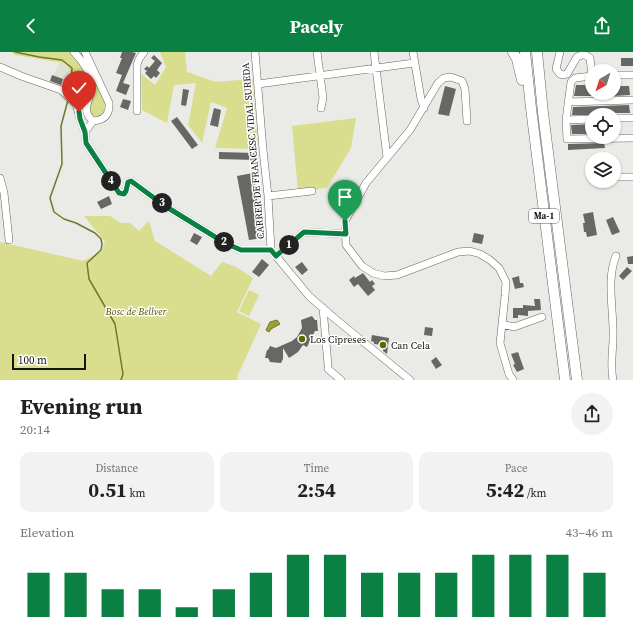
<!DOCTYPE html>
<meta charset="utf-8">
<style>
:root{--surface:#fff;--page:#f2f2f2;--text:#202124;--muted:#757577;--accent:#0b8043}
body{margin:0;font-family:"Source Serif 4",serif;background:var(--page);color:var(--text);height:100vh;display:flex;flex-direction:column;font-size:15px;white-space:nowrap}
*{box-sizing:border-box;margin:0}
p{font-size:13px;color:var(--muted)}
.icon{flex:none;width:22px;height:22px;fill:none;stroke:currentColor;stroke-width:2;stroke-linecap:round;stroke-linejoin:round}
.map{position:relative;height:328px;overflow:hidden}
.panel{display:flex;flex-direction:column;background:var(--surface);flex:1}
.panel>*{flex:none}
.needle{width:26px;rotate:219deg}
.tools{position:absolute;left:585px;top:12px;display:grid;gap:8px}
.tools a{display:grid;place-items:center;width:36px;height:36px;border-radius:50%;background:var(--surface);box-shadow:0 1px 3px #0004;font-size:20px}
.scale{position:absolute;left:12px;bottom:10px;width:74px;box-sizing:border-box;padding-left:4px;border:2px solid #151514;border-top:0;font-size:11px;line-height:14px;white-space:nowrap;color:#151514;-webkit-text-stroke:3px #fff;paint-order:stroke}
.pin{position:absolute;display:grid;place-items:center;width:34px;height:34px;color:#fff;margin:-41px -17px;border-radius:50% 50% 50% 0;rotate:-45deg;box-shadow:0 0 4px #0007}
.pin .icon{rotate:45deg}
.km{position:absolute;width:20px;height:20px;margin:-10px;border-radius:50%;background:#222;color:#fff;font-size:11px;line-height:20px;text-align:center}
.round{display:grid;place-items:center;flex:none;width:42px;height:42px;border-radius:21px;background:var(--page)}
.overview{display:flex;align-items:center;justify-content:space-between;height:68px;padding:0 20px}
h1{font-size:22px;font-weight:700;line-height:30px}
.metrics{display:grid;grid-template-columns:repeat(3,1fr);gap:6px;height:68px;padding:4px 20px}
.metrics div{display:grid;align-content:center;border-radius:10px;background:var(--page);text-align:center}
.metrics b{font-size:20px;font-weight:700}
.metrics small{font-size:11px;font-weight:400}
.metrics p{font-size:11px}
.chart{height:112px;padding:8px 20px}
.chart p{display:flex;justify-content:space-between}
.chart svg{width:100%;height:72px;margin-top:4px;stroke:var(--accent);stroke-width:6}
header{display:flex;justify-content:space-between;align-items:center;height:52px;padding:0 20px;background:var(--accent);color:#fff;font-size:18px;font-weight:700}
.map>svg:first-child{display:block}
</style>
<header><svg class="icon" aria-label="back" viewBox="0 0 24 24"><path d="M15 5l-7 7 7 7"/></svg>Pacely<svg class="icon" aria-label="share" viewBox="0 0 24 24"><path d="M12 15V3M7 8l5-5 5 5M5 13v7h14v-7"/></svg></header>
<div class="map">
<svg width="633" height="328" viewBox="0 0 633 328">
<rect width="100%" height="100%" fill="#eaeae6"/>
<path fill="#dfe0d5" d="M60 11H64L68 17 71 27 68 42 49 31Z"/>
<path fill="#d8de8d" d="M11 0H81L105 50 104 60 97 65 89 62 82 51 67 40 75 31 67 14 64 11 15 3Z
M160 0H185L187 20 216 30 252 27 258 97 215 96 227 56 211 50 202 91 188 73 196 31 174 33 167 71 142 58 141 22 155 33 166 15Z
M356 66 351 96 327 136 298 139 292 74Z
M84 164H110L121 171H130L139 179 149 169 155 189 211 224 222 210 236 215 253 226 237 260 261 272 237 325 238 328H0V190L83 209 101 200 105 190Z
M249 238 259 243 249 264 239 259Z"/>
<path fill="#9ba135" stroke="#73772b" d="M277 268 280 272 271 277 269 280 266 278 270 270Z"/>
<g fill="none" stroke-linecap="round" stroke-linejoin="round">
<path stroke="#73772b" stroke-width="1.5" d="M15 0 39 5 62 8 72 16 70 43
M68 48 61 74 62 112 50 146 54 160 64 167 76 171 95 181 101 187 102 192 101 198 87 211 89 227 115 272 123 322 121 328"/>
</g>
<path fill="#676864" d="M122 0H132L136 1 123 31 130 33 126 43 116 39 122 23 116 21 122 6H120Z
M154 3 162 11 157 18 160 21 156 26 154 24 151 27 145 21 147 19 144 17 147 14 149 16 155 9 151 6Z
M621 6H633V14H621Z
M52 23 63 27 61 33 50 29Z
M576 33H592V44H574Z
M445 34 456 37 449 64 438 62Z
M614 34H629L630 43 614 44Z
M183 37 189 38 186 54 181 53Z
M123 47 131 49 128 58 120 55Z
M629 53 630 61H614L610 63H572L573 55Z
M214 56 221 58 218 75 210 73Z
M177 65 198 93 192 97 171 69Z
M592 72V82H572L571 73Z
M604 91 605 96 568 98V92Z
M219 100 255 101 254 108 219 107Z
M253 121 263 186 249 188 237 124Z
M109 144 112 152 101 157 97 150Z
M593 160 597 183 587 185 586 180H584L583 171H585L583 162Z
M613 165 620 180 612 183 606 168Z
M194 181 202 185 197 193 190 189Z
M474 181 484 183 482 192 472 190Z
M633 204V212H628L627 205Z
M262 207 269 213 259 225 252 220Z
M302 210 308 218 302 223 295 215Z
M627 215 632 219 623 228 619 224Z
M363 221 370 230 372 228 375 232 372 234 375 238 368 244 358 232 354 235 349 228 354 224 355 226Z
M519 224 520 231H523L524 235 515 237 512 226Z
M534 247H540L541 258 528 259V264L518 263V266H513V256H523V253L535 254Z
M312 264 315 268H317L318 279H315L307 295 303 293 298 300 289 306 283 296V307L281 311 270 310 268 306H265L267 298H268L270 294 276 296 292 289 297 285 302 276 301 268Z
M425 275 433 276 432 284 424 283Z
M372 283 389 286 387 302 383 299V293L374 292V290L371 289Z
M518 300 524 317 517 320 513 313 515 312 511 302Z
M436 305 442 313 436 317 431 309Z"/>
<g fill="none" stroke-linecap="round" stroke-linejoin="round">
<defs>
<path id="minor" d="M74 0C83 9 93 24 91 37 90 51 80 57 93 69 105 68 110 62 109 51L85 0
M255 0 263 98 268 144 271 198 309 244 333 265 410 328
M317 0 323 46 321 56
M374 0 387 105
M413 0 421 47 424 56
M560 0 556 17 560 22 564 23 567 22 577 5 584 2 590 6 592 23
M0 15 21 24 61 38 76 52 80 67 85 80
M614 23H633
M592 24 575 26 571 30 566 68 567 87 633 86
M258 32 414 11
M568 50 633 48
M137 59V13L139 7 144 0
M614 66H633
M566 68 592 67
M93 69 85 80 86 91 119 141 124 142 126 139 128 130 131 129 165 154 225 191 241 198H271
M467 69 465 37 462 29 451 25 444 26 438 31 410 78 366 131 345 169 346 193 362 214 373 221 384 224 397 223 458 200 470 199 480 202 490 208 499 216 506 230 505 244 500 291 509 322 513 328
M614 125H633
M0 126 4 141 9 188
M268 144 312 139
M276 204 304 180 346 182
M323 256 328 313
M502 272 514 275 542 265
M328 317 341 328
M613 328C610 313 613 300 613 285 614 260 606 227 616 204"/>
<path id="highway" d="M513 0 517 7 522 28
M525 0 531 56 565 328
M537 0 543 61 577 328"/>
</defs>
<use href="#minor" stroke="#666662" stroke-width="8"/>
<use href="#highway" stroke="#666662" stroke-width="11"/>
<use href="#minor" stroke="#fff" stroke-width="7"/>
<use href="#highway" stroke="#fff" stroke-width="10"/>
</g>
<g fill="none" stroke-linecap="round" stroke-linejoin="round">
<defs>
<path id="route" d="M79 60 80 67 85 80 86 91 119 141 124 142 126 139 128 130 131 129 165 154 225 191 241 198H271L276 204 304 180 346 182 345 169"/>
</defs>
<use href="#route" stroke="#fff" stroke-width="8"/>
<use href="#route" stroke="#0b8043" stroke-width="5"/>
</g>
<g fill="#636602" stroke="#fff" stroke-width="1.5">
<circle cx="302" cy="287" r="4"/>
<circle cx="383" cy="293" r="4"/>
</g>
<g text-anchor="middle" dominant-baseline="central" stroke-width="3" stroke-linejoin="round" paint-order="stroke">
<rect fill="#fff" stroke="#5b5b5a" stroke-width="1" x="529" y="157" width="30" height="14" rx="3"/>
<g font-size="9" font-weight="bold" fill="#151514">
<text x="544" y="164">Ma-1</text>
</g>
<g font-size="10" fill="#151514" stroke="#fff">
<text transform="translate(253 99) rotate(-95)">CARRER DE FRANCESC VIDAL SUREDA</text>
</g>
<g font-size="10" font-style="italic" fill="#535602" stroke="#fff">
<text x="136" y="259">Bosc de Bellver</text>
</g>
<g font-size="10" fill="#151514" stroke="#fff" text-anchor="start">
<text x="310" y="287">Los Cipreses</text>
<text x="391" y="293">Can Cela</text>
</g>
</g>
</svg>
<div class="tools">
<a><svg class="needle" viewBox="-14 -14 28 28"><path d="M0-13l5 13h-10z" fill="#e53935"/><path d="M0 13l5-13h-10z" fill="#757577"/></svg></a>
<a><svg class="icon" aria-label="locate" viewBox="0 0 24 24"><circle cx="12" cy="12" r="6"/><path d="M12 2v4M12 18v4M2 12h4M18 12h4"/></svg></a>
<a><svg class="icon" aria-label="layers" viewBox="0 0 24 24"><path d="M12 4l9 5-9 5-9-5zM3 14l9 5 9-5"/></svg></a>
</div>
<div class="scale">100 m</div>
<div class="pin" style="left:345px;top:169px;background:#1e9e55"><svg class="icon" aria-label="arrive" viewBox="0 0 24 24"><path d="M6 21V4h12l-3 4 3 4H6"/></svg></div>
<div class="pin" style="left:79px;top:60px;background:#d93025"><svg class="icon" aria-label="check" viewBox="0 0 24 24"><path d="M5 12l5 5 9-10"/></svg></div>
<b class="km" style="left:289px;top:193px">1</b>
<b class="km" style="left:224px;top:190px">2</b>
<b class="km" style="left:162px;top:151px">3</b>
<b class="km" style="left:111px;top:129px">4</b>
</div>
<section class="panel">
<div class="overview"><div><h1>Evening run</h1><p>20:14</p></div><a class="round"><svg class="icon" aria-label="share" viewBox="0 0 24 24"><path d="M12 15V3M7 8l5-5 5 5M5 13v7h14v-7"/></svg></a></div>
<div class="metrics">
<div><p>Distance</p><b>0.51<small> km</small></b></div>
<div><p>Time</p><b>2:54</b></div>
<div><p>Pace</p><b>5:42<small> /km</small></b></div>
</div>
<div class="chart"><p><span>Elevation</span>43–46 m</p>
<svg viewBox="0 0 160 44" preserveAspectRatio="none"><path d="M5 44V17M15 44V17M25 44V27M35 44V27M45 44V38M55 44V27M65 44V17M75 44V6M85 44V6M95 44V17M105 44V17M115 44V17M125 44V6M135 44V6M145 44V6M155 44V17"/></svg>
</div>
</section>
